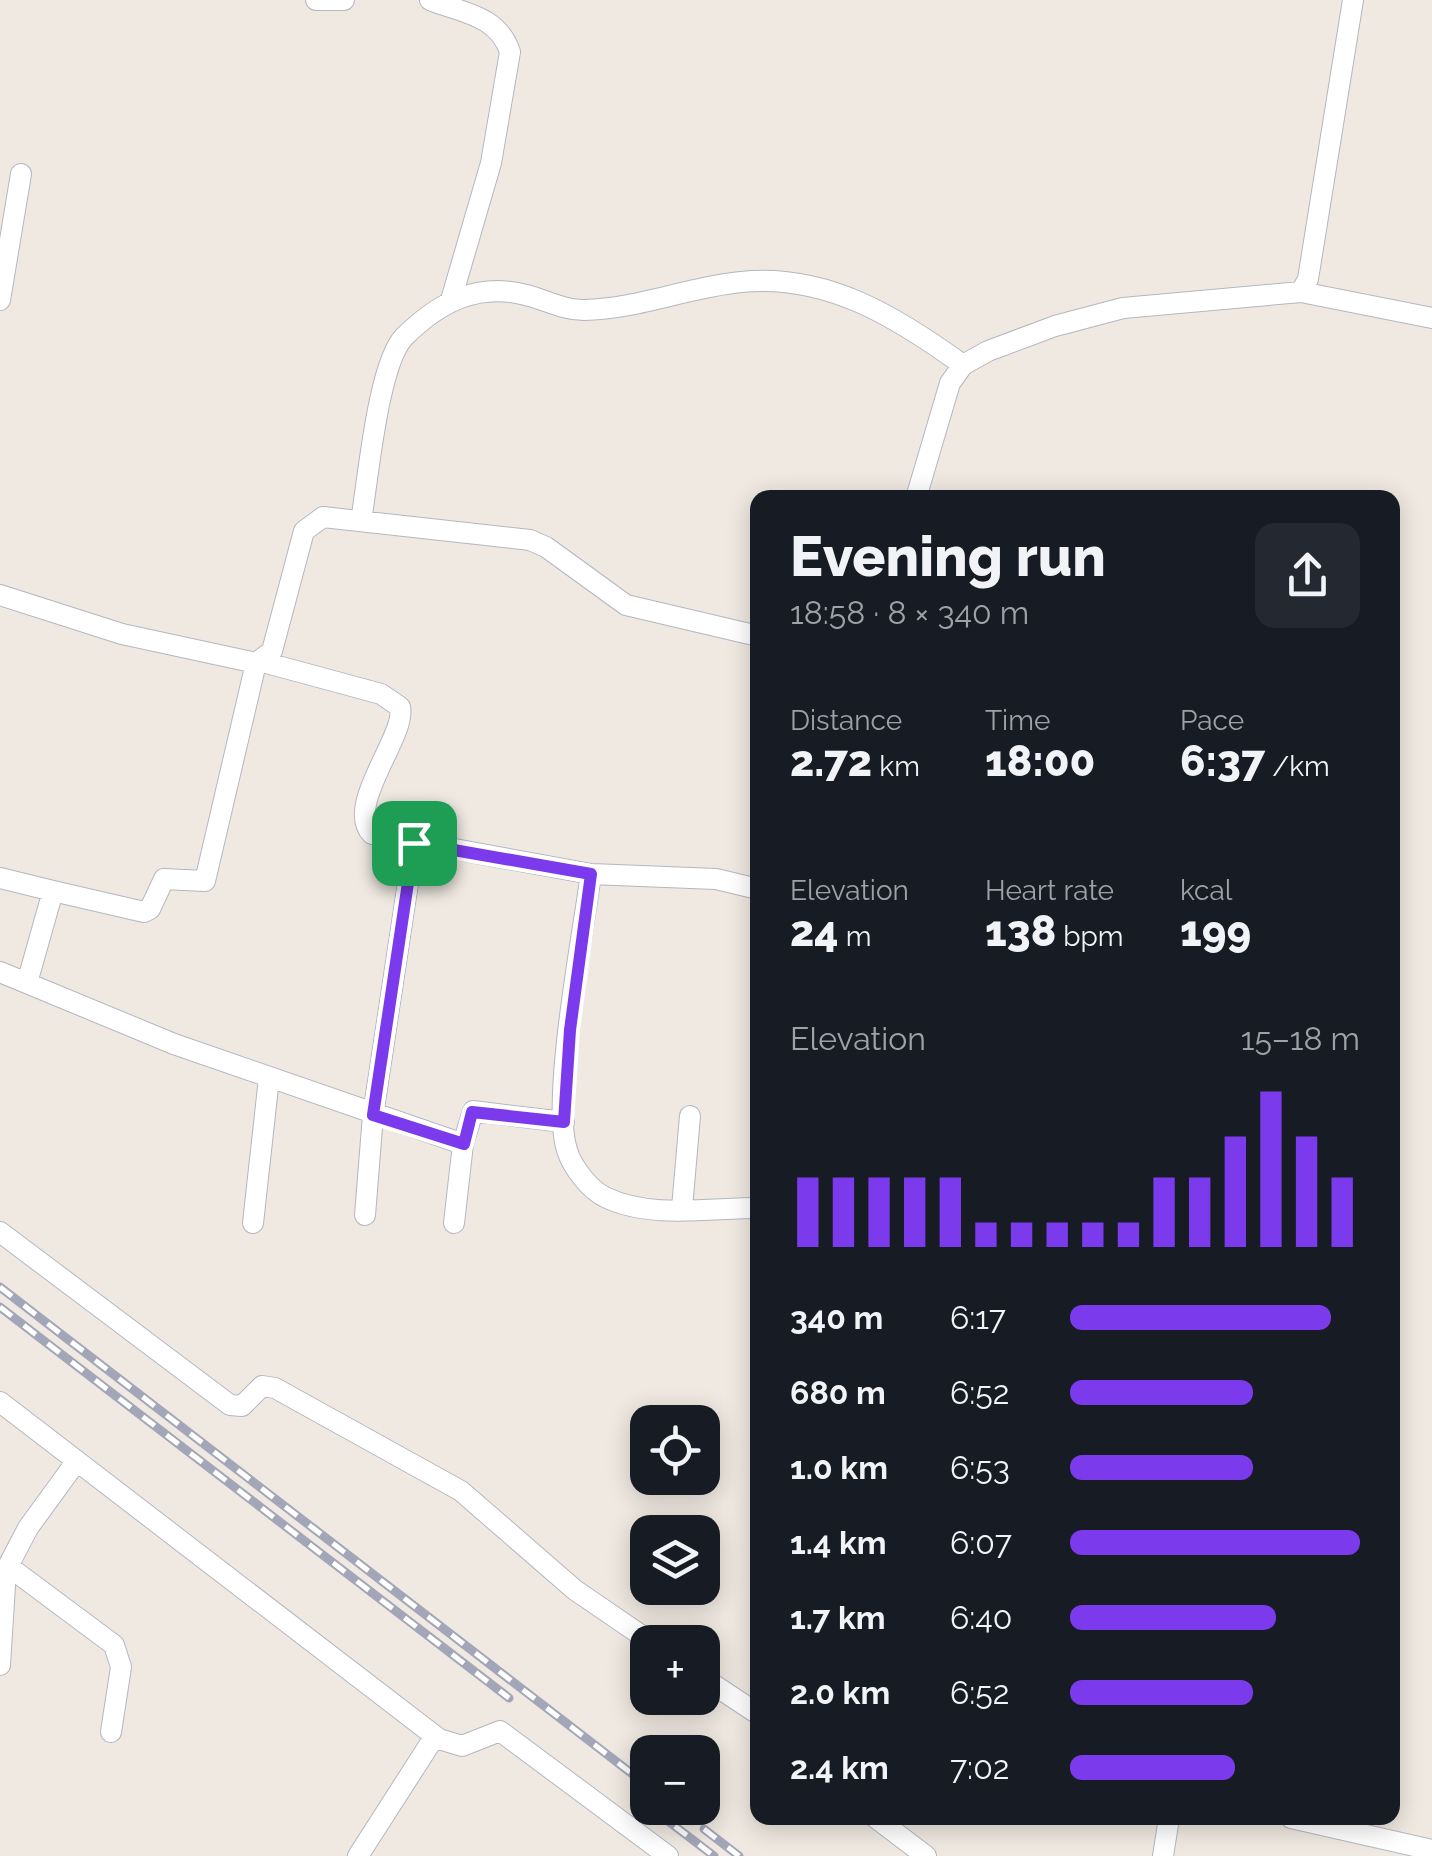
<!DOCTYPE html>
<meta charset="utf-8">
<style>
:root{--surface:#171b24;--page:#242831;--text:#f1f3f6;--muted:#9ea1a6;--accent:#7c3aed}
body{margin:0;font-family:Raleway,sans-serif;background:var(--page);color:var(--text);height:100vh;display:flex;flex-direction:column;font-size:38px;white-space:nowrap}
*{box-sizing:border-box;margin:0}
p{font-size:32px;color:var(--muted)}
.icon{flex:none;width:55px;height:55px;fill:none;stroke:currentColor;stroke-width:2;stroke-linecap:round;stroke-linejoin:round}
.map{position:relative;flex:1;overflow:hidden}
.panel{position:absolute;left:750px;top:490px;width:650px;height:1335px;display:flex;flex-direction:column;background:var(--surface);border-radius:20px;box-shadow:0 5px 25px #0003}
.panel>*{flex:none}
.fabs{position:absolute;left:630px;top:1405px;display:grid;gap:20px}
.fabs a{display:grid;place-items:center;width:90px;height:90px;border-radius:20px;background:var(--surface);box-shadow:0 5px 25px #0003;font-size:50px}
.pin{position:absolute;display:grid;place-items:center;width:85px;height:85px;color:#fff;margin:-42px;border-radius:20px;box-shadow:0 5px 15px #0006}
.round{display:grid;place-items:center;flex:none;width:105px;height:105px;border-radius:20px;background:var(--page)}
.headline{display:flex;align-items:center;justify-content:space-between;height:170px;padding:0 40px}
h1{font-size:55px;font-weight:800;line-height:75px}
.metrics{display:grid;grid-template-columns:repeat(3,1fr);gap:15px;height:170px;padding:10px 40px}
.metrics div{display:grid;align-content:center}
.metrics b{font-size:42px;font-weight:800}
.metrics small{font-size:28px;font-weight:400}
.metrics p{font-size:28px}
.chart{height:280px;padding:20px 40px}
.chart p{display:flex;justify-content:space-between}
.chart svg{width:100%;height:180px;margin-top:10px;stroke:var(--accent);stroke-width:6}
ul{padding:0 40px;list-style:none;font-size:32px}
li{display:grid;grid-template-columns:160px 120px 1fr;align-items:center;height:75px}
li i{height:25px;border-radius:12px;background:var(--accent)}
.map>svg:first-child{display:block}
</style>
<div class="map">
<svg width="1432" height="1856" viewBox="0 0 1432 1856">
<rect width="100%" height="100%" fill="#efe9e1"/>
<g fill="none" stroke-linecap="round" stroke-linejoin="round">
<defs>
<path id="minor" d="M316 0H344
M430 0C462 13 498 15 510 52L491 163 451 300
M1301 292 1432 318
M0 300 21 174
M916 498 950 383 963 365 988 351 1055 326 1123 308 1301 292 1308 279 1353 0
M361 521C368 480 378 364 404 337 438 303 477 282 526 295 546 300 563 310 584 310 638 309 688 287 741 282 827 273 898 318 963 365
M0 595 122 634 256 663 272 651 304 531 323 517 530 540 546 547 626 605 758 636
M263 662 381 694 400 707C407 735 344 806 372 834L591 874
M0 878 53 891
M758 889 716 879 591 874C583 933 551 1101 567 1150 572 1167 590 1190 605 1197 649 1219 710 1208 758 1208
M0 972 174 1044 463 1144 473 1111 564 1122
M27 983 53 891 144 912 150 909 164 879 205 881 256 663
M682 1208 690 1116
M365 1215 373 1115 414 843
M253 1223 269 1078
M454 1223 463 1144
M0 1232 230 1405 242 1406 262 1386 275 1388 461 1491 575 1590 651 1642
M0 1402 439 1739 462 1746 500 1731 668 1856
M8 1566 114 1645 121 1667 111 1732
M0 1665 6 1570 28 1528 76 1462
M702 1677 758 1714
M876 1818 926 1856
M1291 1818 1432 1850
M358 1856 435 1736
M1163 1856 1169 1818"/>
</defs>
<use href="#minor" stroke="#b4b7c1" stroke-width="22"/>
<use href="#minor" stroke="#fff" stroke-width="20"/>
<defs>
<path id="rail" d="M0 1287 648 1786
M0 1307 509 1698
M651 1808 714 1856
M704 1829 739 1856"/>
</defs>
<use href="#rail" stroke="#a3a6b8" stroke-width="9"/>
<use href="#rail" stroke="#fff" stroke-width="5" stroke-dasharray="15" stroke-linecap="butt"/>
</g>
<g fill="none" stroke-linecap="round" stroke-linejoin="round">
<defs>
<path id="route" d="M414 843 591 874 570 1030 564 1122 472 1112 464 1144 373 1115Z"/>
</defs>
<use href="#route" stroke="#fff" stroke-width="20"/>
<use href="#route" stroke="#7c3aed" stroke-width="12"/>
</g>
</svg>
<div class="fabs">
<a><svg class="icon" aria-label="locate" viewBox="0 0 24 24"><circle cx="12" cy="12" r="6"/><path d="M12 2v4M12 18v4M2 12h4M18 12h4"/></svg></a>
<a><svg class="icon" aria-label="layers" viewBox="0 0 24 24"><path d="M12 4l9 5-9 5-9-5zM3 14l9 5 9-5"/></svg></a>
<a>+</a>
<a>−</a>
</div>
<div class="pin" style="left:414px;top:843px;background:#1e9e55"><svg class="icon" aria-label="arrive" viewBox="0 0 24 24"><path d="M6 21V4h12l-3 4 3 4H6"/></svg></div>
<section class="panel">
<div class="headline"><div><h1>Evening run</h1><p>18:58 · 8 × 340 m</p></div><a class="round"><svg class="icon" aria-label="share" viewBox="0 0 24 24"><path d="M12 15V3M7 8l5-5 5 5M5 13v7h14v-7"/></svg></a></div>
<div class="metrics">
<div><p>Distance</p><b>2.72<small> km</small></b></div>
<div><p>Time</p><b>18:00</b></div>
<div><p>Pace</p><b>6:37<small> /km</small></b></div>
</div>
<div class="metrics">
<div><p>Elevation</p><b>24<small> m</small></b></div>
<div><p>Heart rate</p><b>138<small> bpm</small></b></div>
<div><p>kcal</p><b>199</b></div>
</div>
<div class="chart"><p><span>Elevation</span>15–18 m</p>
<svg viewBox="0 0 160 44" preserveAspectRatio="none"><path d="M5 44V27M15 44V27M25 44V27M35 44V27M45 44V27M55 44V38M65 44V38M75 44V38M85 44V38M95 44V38M105 44V27M115 44V27M125 44V17M135 44V6M145 44V17M155 44V27"/></svg>
</div>
<ul>
<li><b>340 m</b>6:17<i style="width:90%"></i></li>
<li><b>680 m</b>6:52<i style="width:63%"></i></li>
<li><b>1.0 km</b>6:53<i style="width:63%"></i></li>
<li><b>1.4 km</b>6:07<i style="width:100%"></i></li>
<li><b>1.7 km</b>6:40<i style="width:71%"></i></li>
<li><b>2.0 km</b>6:52<i style="width:63%"></i></li>
<li><b>2.4 km</b>7:02<i style="width:57%"></i></li>
</ul>
</section>
</div>
